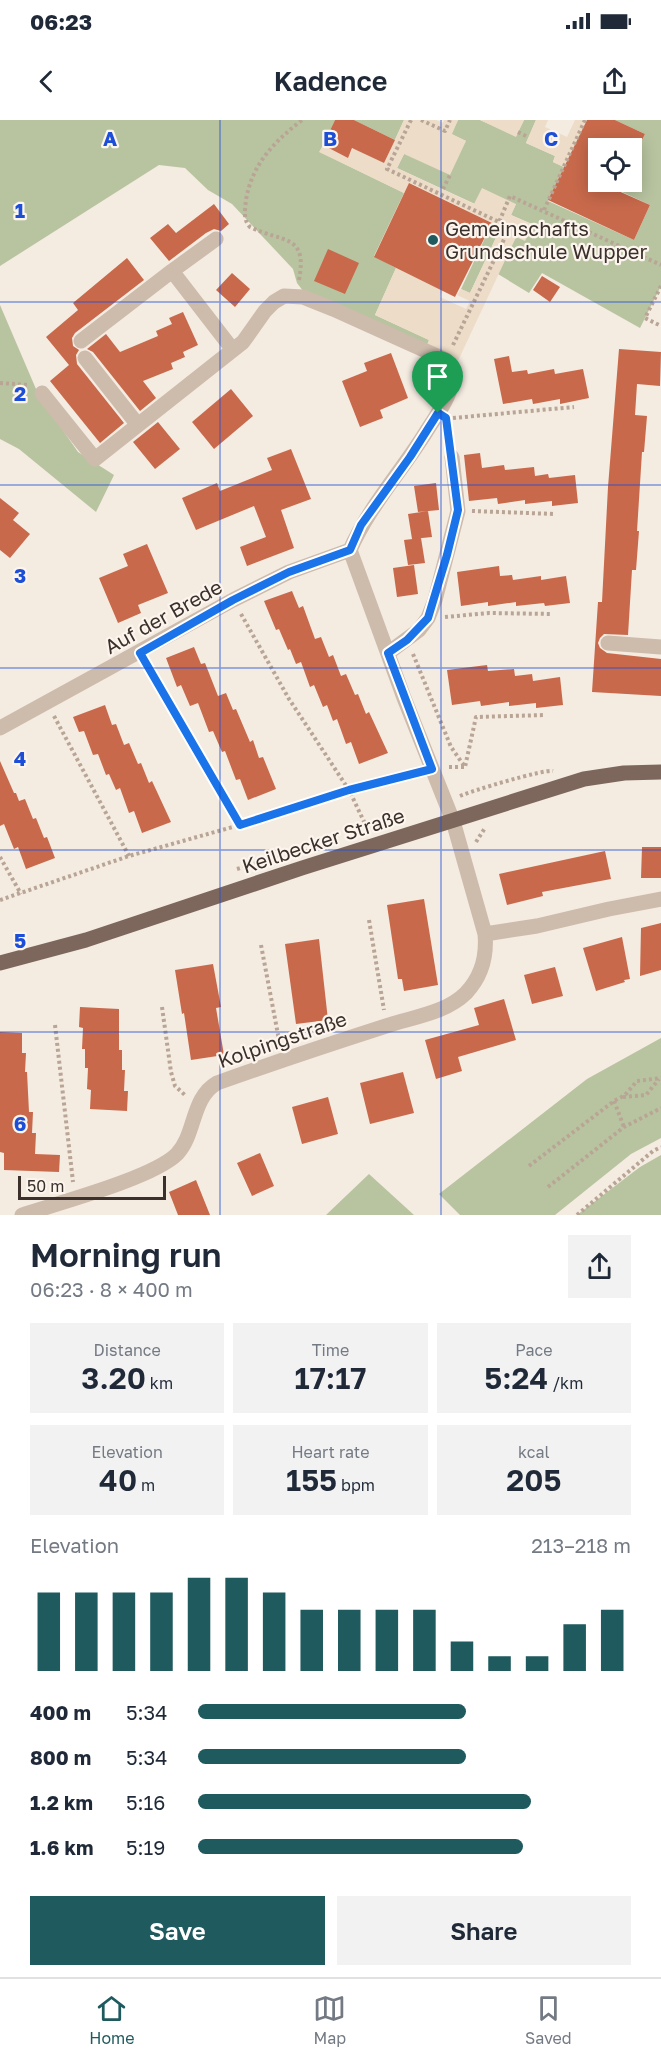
<!DOCTYPE html>
<meta charset="utf-8">
<style>
:root{--surface:#fff;--page:#f2f2f3;--text:#1f2937;--muted:#747a83;--line:#e0e1e3;--accent:#1f5a5e}
body{margin:0;font-family:"Golos Text",sans-serif;background:var(--page);color:var(--text);height:100vh;display:flex;flex-direction:column;font-size:22px;white-space:nowrap}
*{box-sizing:border-box;margin:0}
p{font-size:20px;color:var(--muted)}
.icon{flex:none;width:33px;height:33px;fill:none;stroke:currentColor;stroke-width:2;stroke-linecap:round;stroke-linejoin:round}
.map{position:relative;height:1095px;overflow:hidden}
.drawer{display:flex;flex-direction:column;background:var(--surface);flex:1}
.drawer>*{flex:none}
.controls{position:absolute;left:588px;top:18px;display:grid;gap:12px}
.controls a{display:grid;place-items:center;width:54px;height:54px;border-radius:0px;background:var(--surface);box-shadow:0 3px 15px #0003;font-size:30px}
.scale{position:absolute;left:18px;bottom:15px;width:148px;box-sizing:border-box;padding-left:6px;border:3px solid #3b302b;border-top:0;font-size:16px;line-height:21px;white-space:nowrap;color:#3b302b;-webkit-text-stroke:4px #fbf5ee;paint-order:stroke}
.pin{position:absolute;display:grid;place-items:center;width:51px;height:51px;color:#fff;margin:-62px -26px;border-radius:50% 50% 50% 0;rotate:-45deg;box-shadow:0 0 6px #0007}
.pin .icon{rotate:45deg}
.round{display:grid;place-items:center;flex:none;width:63px;height:63px;border-radius:0px;background:var(--page)}
.summary{display:flex;align-items:center;justify-content:space-between;height:102px;padding:0 30px}
h1{font-size:33px;font-weight:600;line-height:45px}
.figures{display:grid;grid-template-columns:repeat(3,1fr);gap:9px;height:102px;padding:6px 30px}
.figures div{display:grid;align-content:center;border-radius:0px;background:var(--page);text-align:center}
.figures b{font-size:30px;font-weight:600}
.figures small{font-size:16px;font-weight:400}
.figures p{font-size:16px}
.chart{height:168px;padding:12px 30px}
.chart p{display:flex;justify-content:space-between}
.chart svg{width:100%;height:108px;margin-top:6px;stroke:var(--accent);stroke-width:6}
.primary-button{display:flex;gap:12px;margin-top:auto;padding:12px 30px}
.primary-button a{flex:1;height:69px;border-radius:0px;background:var(--accent);color:#fff;font-size:24px;font-weight:600;line-height:69px;text-align:center}
.primary-button a+a{background:var(--page);color:var(--text)}
ul{padding:0 30px;list-style:none;font-size:20px}
li{display:grid;grid-template-columns:96px 72px 1fr;align-items:center;height:45px}
li i{height:15px;border-radius:8px;background:var(--accent)}
.status{display:flex;justify-content:space-between;align-items:center;height:42px;padding:0 30px;background:var(--surface);direction:ltr}
.status svg{height:16px;fill:currentColor}
header{display:flex;justify-content:space-between;align-items:center;height:78px;padding:0 30px;background:var(--surface);font-size:27px;font-weight:600}
.tabs{display:flex;justify-content:space-around;align-items:center;height:84px;border-top:2px solid var(--line);background:var(--surface);font-size:16px;color:var(--muted)}
.tabs a{display:grid;justify-items:center;gap:3px}
.tabs .current{color:var(--accent)}
.map>svg:first-child{display:block}
</style>
<div class="status"><b>06:23</b><svg viewBox="0 0 49 12"><path d="M0 12V9h3v3zM5 12V6h3v6zM10 12V3h3v9zM15 12V0h3v12zM26 1h20v11H26zM47 4h2v5h-2z"/></svg></div>
<header><svg class="icon" aria-label="back" viewBox="0 0 24 24"><path d="M15 5l-7 7 7 7"/></svg>Kadence<svg class="icon" aria-label="share" viewBox="0 0 24 24"><path d="M12 15V3M7 8l5-5 5 5M5 13v7h14v-7"/></svg></header>
<div class="map">
<svg width="661" height="1095" viewBox="0 0 661 1095">
<rect width="100%" height="100%" fill="#f4ebe1"/>
<path fill="#b8c4a0" d="M0 0H335L320 32 404 73 374 136 396 148 375 195 429 220 425 230 310 180 297 163 293 149 232 84 208 70 185 48 159 45 0 146Z
M354 0H404L395 20Z
M458 0H480L516 16 524 0H536L526 23 555 36 553 42 564 47 548 81 634 120 650 85 601 62H632V42L645 14 615 0H661V166L640 208 542 153 529 173 498 154 516 117 532 104 511 95 516 84H475L397 48 404 34 466 21 451 14Z
M492 103 501 107 470 173 461 169Z
M0 185 39 276 78 332 114 355 96 392 19 329 0 319Z
M661 918V1018L631 1034 555 1095H460L439 1074 587 959Z
M661 1035V1095H577L640 1047Z
M369 1054 414 1095H326Z"/>
<path fill="#ecdcc8" d="M404 0H436L443 3 444 0H458L452 14 466 21 450 55 404 34 397 48 474 84 482 68 516 84 511 95 533 105 525 121 516 117 456 245 425 230 429 220 375 195 396 148 443 170 440 177 466 189 470 181 457 175 461 169 470 173 501 107 410 63 404 73 319 32 323 25 348 37 353 28 384 43Z
M480 0H524L516 17Z
M536 0H548L545 7 567 17 575 0H587L583 56 553 42 555 36 526 23Z"/>
<path fill="#c8694b" d="M335 0H354L395 20 384 43 352 28 348 38 323 25Z
M587 0H615L645 14 638 28H598V62L650 85 634 120 548 80Z
M409 63 492 103 455 177 374 137Z
M214 84 229 104 221 111 214 109 206 113 169 141 150 118 168 104 176 113Z
M328 129 359 143 345 174 314 161Z
M127 138 144 160 75 213 72 218 73 226 79 230 76 235 77 244 124 303 100 323 50 261 69 245 46 217 78 190 73 183Z
M232 153 250 169 235 187 216 170Z
M542 156 560 167 550 182 533 170Z
M183 192 198 225 183 232 185 237 171 243 173 249 143 261 156 278 140 291 93 232 87 229 106 214 120 232 158 216 156 211 172 204 169 198Z
M619 229 661 232 660 266 637 264 635 295 647 296 644 332H642L637 411H639L636 450H632L628 515 604 514 600 518 598 523 600 528 607 533 661 539V576L592 572 598 482H602L608 367Z
M391 233 408 278 380 290 383 298 360 307 342 261 367 251 364 243Z
M509 236 512 252 527 250 528 254 554 249 555 254 583 249 589 278 560 284V279L533 284 532 279 503 284 494 239Z
M231 269 253 296 214 329 192 302Z
M158 302 180 329 155 349 133 322Z
M291 329 311 379 281 390 294 428 247 446 240 427 266 417 254 386 196 410 182 378 217 363 220 371 272 350 267 338Z
M480 333 482 348 504 345 505 350 534 347 535 356 548 354 549 358 575 355 578 383 552 386V381L525 384V380L498 384 497 378 469 381 464 335Z
M436 363 439 390 418 392 414 366Z
M0 378 19 393 13 400 30 414 10 438 0 430Z
M428 391 432 417 412 419 408 394Z
M421 418 425 443 408 445 404 420Z
M147 424 168 473 138 485 141 493 118 503 99 458 128 446 123 434Z
M414 445 418 474 397 477 393 448Z
M499 446 500 456 512 455 513 460 541 456V460L566 456 570 483 545 486 544 483 516 486V482L488 486V482L461 486 457 452Z
M292 471 299 488 303 486 315 519 321 517 329 537 333 535 341 556 346 554 355 575 358 574 366 594 369 592 388 633 359 644 351 622 346 624 337 599 333 601 327 585 323 587 314 565 310 567 301 542 296 544 290 529 288 530 279 509 276 510 264 481Z
M194 527 201 544 205 543 218 576 226 573 233 590 236 589 250 622 253 620 259 638 263 637 276 669 248 680 240 659 236 660 225 631 222 632 213 611 209 612 198 583 190 586 181 565 177 567 166 538Z
M487 545 488 551 514 549 515 556 532 554 533 561 560 557 563 585 536 588V583L509 586V582L481 586 480 581 452 585 447 550Z
M105 585 112 605 116 604 124 625 129 623 138 644 141 643 149 663 152 661 171 702 142 713 134 691 129 693 120 668 116 670 109 654 106 655 98 634 93 635 84 611 79 612 73 597Z
M0 641 14 673H16L19 681 25 679 33 699 36 698 44 718 47 717 55 738 26 749 18 727 14 729 4 704 0 706Z
M642 727H661V758H641Z
M605 731 611 759 542 772 543 776 507 785 499 754Z
M424 779 438 865 404 871 402 859H398L387 785Z
M661 803V850L640 856 641 808Z
M622 817 630 859 624 860 625 862 596 871 583 828Z
M319 819 328 900 296 904 285 824Z
M213 844 221 887 216 888 224 935 191 940 184 893 182 894 175 850Z
M555 847 563 876 532 884 524 855Z
M504 879 516 920 458 937 462 951 436 959 425 920 479 905 474 888Z
M80 887 119 889V930H122V950H125L124 971H128L127 991 90 989 91 970 87 969 88 948H85V929H82L83 908 79 907Z
M0 912 22 913V933H26L25 952H27L29 992H33L32 1013H36L35 1034 60 1035 59 1052 4 1050V1033L0 1032Z
M403 952 414 993 370 1004 360 963Z
M328 977 338 1014 302 1024 292 987Z
M260 1033 274 1066 252 1076 237 1043Z
M196 1060 210 1095H178L169 1072Z"/>
<g fill="none" stroke-linecap="round" stroke-linejoin="round">
<path stroke="#b9a596" stroke-width="4" stroke-dasharray="3 3" stroke-linecap="butt" d="M411 0 387 49 499 102
M421 0 445 11 450 0
M518 12 528 17
M443 69 450 55
M544 90 585 0
M299 160C308 113 282 123 250 107 243 100 245 90 246 80 252 44 274 22 302 0
M661 166 645 198 661 206
M453 225 510 107 499 102 510 76 661 145
M0 263 29 265
M453 298 574 287
M472 391 555 394
M241 494 289 579 349 670 368 710
M445 497 489 493 552 494
M413 534 451 627 465 647 476 597 545 595
M147 545 240 705
M54 596 129 736
M449 647H465
M460 676C471 671 544 649 553 651
M476 722 485 708
M0 737 21 774
M237 749 279 736
M0 780 129 736 240 705 349 670 418 653
M369 800 384 890
M261 825 280 925
M162 887 171 952 175 966 186 976
M55 905 73 1062
M623 977 646 975 659 959
M614 981 624 1007
M529 1046 614 981 625 975 637 961 661 958
M548 1067 624 1007 661 988
M577 1095 653 1031 661 1027"/>
<path stroke="#cdbbac" stroke-width="15" d="M172 151 216 119
M81 221 172 151 233 230
M85 238 138 305
M608 523 661 527
M388 533 419 510 428 498 435 480 458 391 452 337
M0 608 233 480 289 452 350 430
M485 814 537 806 609 789 661 779
M22 1095C58 1083 153 1058 177 1034 196 1014 191 978 217 963 273 943 330 924 386 906 413 897 446 893 466 873 482 856 487 836 485 814L453 701 404 578 350 430C369 387 401 352 426 312 435 297 449 280 452 262 453 254 451 247 446 240L333 189 303 177 284 176 274 182 265 191 243 222 95 339 42 273"/>
<path stroke="#7d675c" stroke-width="15" d="M0 843 86 820 302 748 584 659 624 653 661 652"/>
</g>
<g fill="none" stroke-linecap="round" stroke-linejoin="round">
<defs>
<path id="route" d="M438 293 446 298 458 390 447 435 428 498 407 520 388 533 432 649 349 670 240 705 140 533 233 480 289 452 350 430 361 405 410 337Z"/>
</defs>
<use href="#route" stroke="#fff" stroke-width="12"/>
<use href="#route" stroke="#1a73e8" stroke-width="8"/>
</g>
<path fill="none" stroke="#1d4ed8" stroke-width="1.5" stroke-opacity="0.55" d="M220 0V1095M441 0V1095M0 182H661M0 365H661M0 548H661M0 730H661M0 912H661"/>
<circle fill="#1f5a5e" stroke="#fbf5ee" stroke-width="2" cx="433" cy="120" r="6"/>
<g text-anchor="middle" dominant-baseline="central" stroke-width="4.5" stroke-linejoin="round" paint-order="stroke">
<g font-size="20" fill="#3b302b" stroke="#fbf5ee" text-anchor="start">
<text x="445" y="108">Gemeinschafts<tspan x="445" dy="23">Grundschule Wupper</tspan></text>
</g>
<g font-size="20" fill="#3b302b" stroke="#fbf5ee">
<text transform="translate(163 496) rotate(-29)">Auf der Brede</text>
<text transform="translate(323 720) rotate(-18)">Keilbecker Straße</text>
<text transform="translate(282 919) rotate(-19)">Kolpingstraße</text>
</g>
</g>
<g font-size="20" text-anchor="middle" font-weight="bold" fill="#1d4ed8" stroke="#fbf5ee" stroke-width="4.5" stroke-linejoin="round" paint-order="stroke">
<text x="110" y="26">A</text>
<text x="330" y="26">B</text>
<text x="551" y="26">C</text>
<text x="20" y="98">1</text>
<text x="20" y="281">2</text>
<text x="20" y="463">3</text>
<text x="20" y="646">4</text>
<text x="20" y="828">5</text>
<text x="20" y="1011">6</text>
</g>
</svg>
<div class="controls">
<a><svg class="icon" aria-label="locate" viewBox="0 0 24 24"><circle cx="12" cy="12" r="6"/><path d="M12 2v4M12 18v4M2 12h4M18 12h4"/></svg></a>
</div>
<div class="scale">50 m</div>
<div class="pin" style="left:438px;top:293px;background:#1e9e55"><svg class="icon" aria-label="arrive" viewBox="0 0 24 24"><path d="M6 21V4h12l-3 4 3 4H6"/></svg></div>
</div>
<section class="drawer">
<div class="summary"><div><h1>Morning run</h1><p>06:23 · 8 × 400 m</p></div><a class="round"><svg class="icon" aria-label="share" viewBox="0 0 24 24"><path d="M12 15V3M7 8l5-5 5 5M5 13v7h14v-7"/></svg></a></div>
<div class="figures">
<div><p>Distance</p><b>3.20<small> km</small></b></div>
<div><p>Time</p><b>17:17</b></div>
<div><p>Pace</p><b>5:24<small> /km</small></b></div>
</div>
<div class="figures">
<div><p>Elevation</p><b>40<small> m</small></b></div>
<div><p>Heart rate</p><b>155<small> bpm</small></b></div>
<div><p>kcal</p><b>205</b></div>
</div>
<div class="chart"><p><span>Elevation</span>213–218 m</p>
<svg viewBox="0 0 160 44" preserveAspectRatio="none"><path d="M5 44V12M15 44V12M25 44V12M35 44V12M45 44V6M55 44V6M65 44V12M75 44V19M85 44V19M95 44V19M105 44V19M115 44V32M125 44V38M135 44V38M145 44V25M155 44V19"/></svg>
</div>
<ul>
<li><b>400 m</b>5:34<i style="width:62%"></i></li>
<li><b>800 m</b>5:34<i style="width:62%"></i></li>
<li><b>1.2 km</b>5:16<i style="width:77%"></i></li>
<li><b>1.6 km</b>5:19<i style="width:75%"></i></li>
</ul>
<div class="primary-button"><a>Save</a><a>Share</a></div>
</section>
<nav class="tabs">
<a class="current"><svg class="icon" aria-label="home" viewBox="0 0 24 24"><path d="M3 11l9-7 9 7M6 9v11h12V9"/></svg>Home</a>
<a><svg class="icon" aria-label="map" viewBox="0 0 24 24"><path d="M3 6l6-2 6 2 6-2v14l-6 2-6-2-6 2zM9 4v14M15 6v14"/></svg>Map</a>
<a><svg class="icon" aria-label="saved" viewBox="0 0 24 24"><path d="M7 4h10v16l-5-4-5 4z"/></svg>Saved</a>
</nav>
